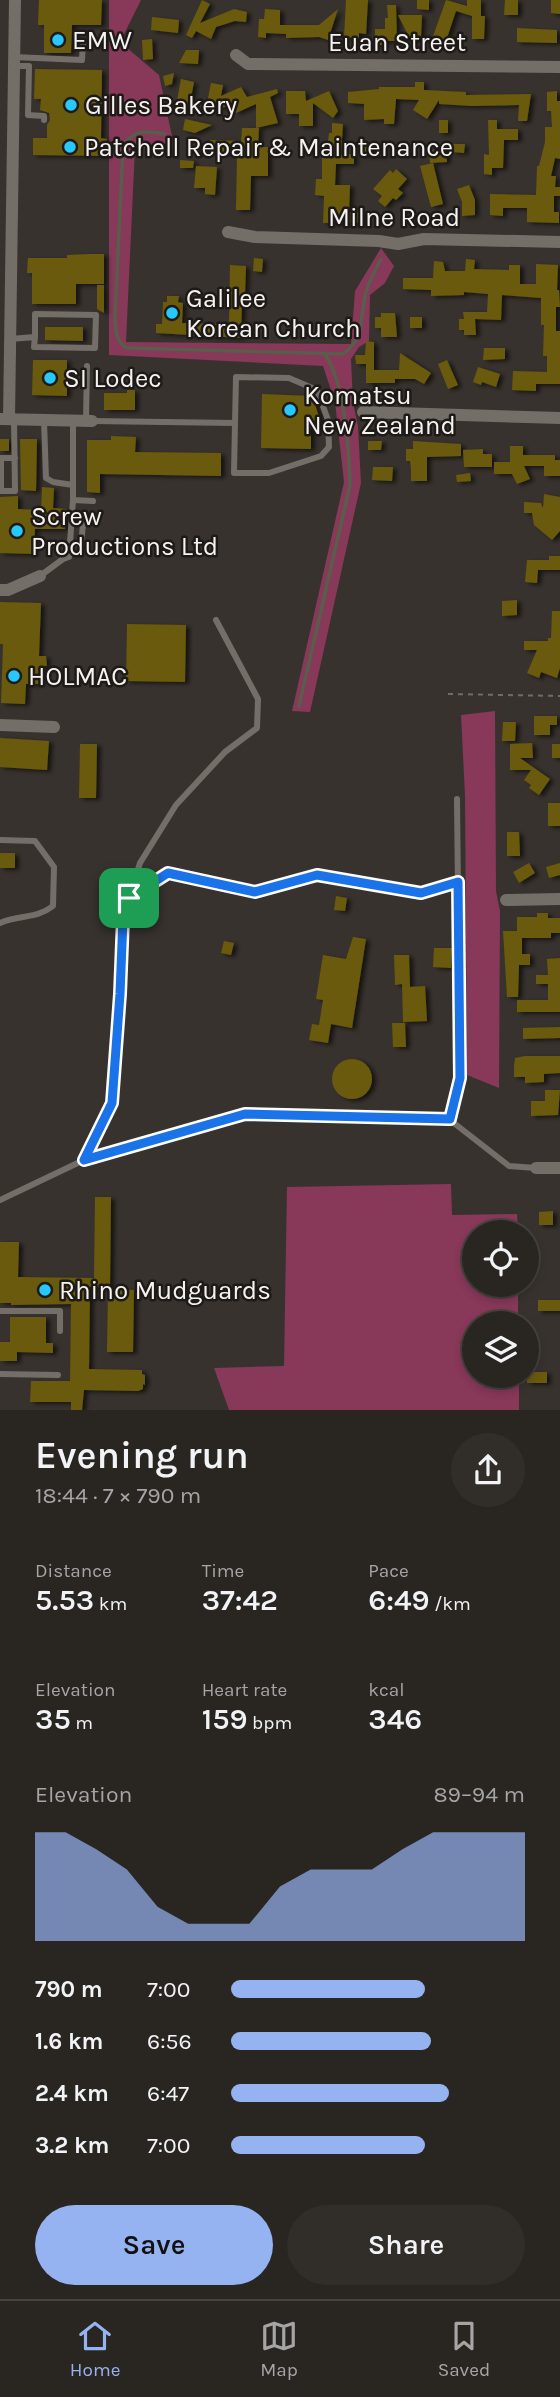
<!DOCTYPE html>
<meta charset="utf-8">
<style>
:root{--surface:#292622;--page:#312e2a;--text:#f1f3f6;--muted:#a5a5a5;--line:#454340;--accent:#95b2f1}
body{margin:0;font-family:Karla,sans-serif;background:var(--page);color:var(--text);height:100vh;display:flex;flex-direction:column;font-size:26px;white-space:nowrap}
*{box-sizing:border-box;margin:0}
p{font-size:23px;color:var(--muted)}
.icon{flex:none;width:38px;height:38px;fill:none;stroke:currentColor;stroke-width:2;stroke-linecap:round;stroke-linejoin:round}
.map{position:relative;height:1410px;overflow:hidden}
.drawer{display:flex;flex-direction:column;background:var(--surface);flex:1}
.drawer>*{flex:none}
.controls{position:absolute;left:462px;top:1220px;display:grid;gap:14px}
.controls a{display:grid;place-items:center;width:77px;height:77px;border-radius:50%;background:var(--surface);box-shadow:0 4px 10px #0003,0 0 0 2px var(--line);font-size:35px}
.pin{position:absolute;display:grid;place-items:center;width:60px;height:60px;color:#fff;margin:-30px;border-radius:14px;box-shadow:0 4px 10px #0006}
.round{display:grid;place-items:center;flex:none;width:74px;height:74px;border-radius:37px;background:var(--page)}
.overview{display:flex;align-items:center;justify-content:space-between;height:119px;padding:0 35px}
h1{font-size:38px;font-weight:600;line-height:52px}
.figures{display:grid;grid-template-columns:repeat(3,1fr);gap:10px;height:119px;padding:7px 35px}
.figures div{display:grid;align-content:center}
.figures b{font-size:30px;font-weight:600}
.figures small{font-size:19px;font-weight:400}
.figures p{font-size:19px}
.chart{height:196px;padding:14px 35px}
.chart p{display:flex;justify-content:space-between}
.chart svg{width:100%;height:126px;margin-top:7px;fill:var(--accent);opacity:.7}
.cta{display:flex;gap:14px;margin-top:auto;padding:14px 35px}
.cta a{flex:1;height:80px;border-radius:42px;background:var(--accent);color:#111;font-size:28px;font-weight:600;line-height:80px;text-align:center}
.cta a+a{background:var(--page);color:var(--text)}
ul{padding:0 35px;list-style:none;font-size:23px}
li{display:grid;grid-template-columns:112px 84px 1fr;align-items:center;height:52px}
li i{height:18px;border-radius:9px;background:var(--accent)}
.tab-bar{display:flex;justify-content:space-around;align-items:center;height:98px;border-top:2px solid var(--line);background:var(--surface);font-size:19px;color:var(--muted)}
.tab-bar a{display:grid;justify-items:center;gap:4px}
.tab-bar .active{color:var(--accent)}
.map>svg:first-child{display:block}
</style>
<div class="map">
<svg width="560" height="1410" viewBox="0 0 560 1410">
<defs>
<filter id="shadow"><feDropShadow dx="4" dy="2" stdDeviation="2" flood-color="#0009"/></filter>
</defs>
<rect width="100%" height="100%" fill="#37322e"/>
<path fill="#883859" d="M109 0H141L120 42 159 75 175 150 135 148 126 342 351 344 355 291 381 248 394 266 385 283 370 295 369 341 359 347 351 359 353 403 358 426 361 483 310 712 292 711 344 482 335 402 323 366 109 355Z
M495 711 496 891 500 911 499 1088 467 1075 465 795 461 715Z
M451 1184 452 1215 517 1214 518 1232H474V1284L518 1285V1323H474V1376H519V1410H229L214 1368 284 1366 287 1187Z"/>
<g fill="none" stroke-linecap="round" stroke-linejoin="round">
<path stroke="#585e4b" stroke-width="3.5" d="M165 134C146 131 134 129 123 146L115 318C116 331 115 341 127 348L343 354C366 339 359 313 367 289 370 279 376 269 381 259
M299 706 350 485C349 450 345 382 324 353"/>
</g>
<path fill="#6b5a08" filter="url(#shadow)" d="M39 0H102L101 25H72L71 53H44V25H38Z
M202 0 210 4 200 23 234 9 247 12 246 22 235 21 216 27 211 39 196 31 192 38 186 35Z
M346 0H368L366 34 359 33V38L344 37Z
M417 0H429V10L417 9Z
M446 0 467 6V0H481V16H485L484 39H472V16L456 11 446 41 433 36Z
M505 0H518V15H504Z
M551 0H560V14L551 13Z
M387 5H396L397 41H385V45H375V29H385V18H388Z
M265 9 280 10V25H319L338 9 328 40 319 37 286 38V34L266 33V38L258 37 259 19H264Z
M398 15H422L421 37 411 41Z
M152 17 179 20 178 33 151 30Z
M517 28 557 30V43L517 42Z
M152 39 153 59 143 60 142 40Z
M186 50H199L198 64 179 63Z
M35 69 102 70 101 138 107 139V156L33 155V138H47V125L50 120 49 113 40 110 41 99H34Z
M174 73 172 84 165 86 163 76Z
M181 79 194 82 189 109 176 106Z
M415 82H424V90L466 92V95L531 94 527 121H518L519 105 472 106 439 104V100L427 119 413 110 419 100 396 99 394 124H384V119L364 120V104L348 103V92L379 89V87H415Z
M211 83 223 85 221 96 241 87 247 97 277 89 278 93 270 97 278 123 256 128V104L236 113 233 106 210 109 208 98Z
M286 91H305L306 101 329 91 338 111 333 118 313 103V126H299V114H286Z
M557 91V101H560V159L555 158 551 176H556L555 187H560V196H554V212H559V223L527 222V208H503V216L490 215V194L536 195 537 166H539L545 142V127H552L551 111H547V92Z
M185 119 212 125 195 133 183 130Z
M439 120H448V133H439Z
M488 120H497V129H518V140H504L503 168H492V175L484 174V154L489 155Z
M332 123 343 124 341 154H354V164H336L335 185H350L349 212H364L363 223H323L324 196 315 195 316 179H322V151H327L329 133H332Z
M242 128H259L258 147H268V176H251L250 210H236L237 154 210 153V140L241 141Z
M359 144H383V156L358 155Z
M452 144H465L464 153 452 152Z
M446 149 447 162 430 163 429 150Z
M180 160 194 161 193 168H180Z
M433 163 443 204 431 207 420 166Z
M196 166 217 167 215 195 205 194V188H194Z
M396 169 407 179 398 189 403 193 396 200 393 198 385 207 378 201 382 196 373 189 390 170 393 173Z
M469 185 475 200V215L462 216V202L457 189Z
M89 254H104V284H76V304H32V273H27L28 258H67V255Z
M254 258 263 259 262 272 253 271Z
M466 259 475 260 474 269 509 270V265H520V284H536V264L558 265 557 290H559L560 307H556V331H560V384H536V391L512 390 513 371 547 372V356H543L544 325H541V298L502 295 501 320 475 319 476 335H464V330H459V319H464L463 312H487L488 294 464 292V295L431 296V290L403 289V278H433L434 261 443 262 445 271H465Z
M230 265 246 266 245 294H248L247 303 242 302 241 338 156 333V324H162L163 302H167V296H179L178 302 183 303 182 323 229 324Z
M97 285H104V313L97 309Z
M381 313H395L397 337H381V328H375V317H381Z
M410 317H422V328H410Z
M45 327H83V341L45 340Z
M366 341 374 342V370H399L400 353 431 373 424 384 415 379H395V383H366V364H356L355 355H365Z
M484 348H505V359L483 360Z
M33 360H67V396L32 395Z
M447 360 458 385 448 389 438 364Z
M478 367 500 374 496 387 482 382 481 385 473 382Z
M127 390H135V410H104V393H127Z
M262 394 312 396 322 425 311 430V449L261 448Z
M111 436 136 437 135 452 221 453V476L100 474V493L87 492V440H111Z
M0 439H9V451H0Z
M20 439H37L36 491 21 490Z
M368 441H382L381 450H368Z
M413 441 461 444V456L427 457V481H411V469L410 461H406V449H413Z
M510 446H523V455H555V460H560V476H544V466H524L530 479 517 484 512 474H494V462H510Z
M483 449V454H492V467H464L463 450Z
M373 467H393L392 481 372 480Z
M470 473 471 481 457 482 456 475Z
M42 487 54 488 53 508 67 509 65 529H35L34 554 0 553V497L18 496V509L41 510Z
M544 494 560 497V531L552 540 534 525 532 513H524V502L541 503 543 508Z
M549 556H560V570H538L537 583 525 582 527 560H549Z
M517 600V615L502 616V601Z
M0 602 41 603 39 656H46L47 666H41V684H26L25 704 1 703 3 644H0Z
M552 611H560V668L557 678 541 672 539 678 527 673 537 650H524V641H548V638H551Z
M127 624 186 625 185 682 126 681Z
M534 716H557V725H550V735H534Z
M503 722H516L515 741H502Z
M0 738 49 741 47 770 0 767Z
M532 743 533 758H520L550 779 539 795 529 788 531 785 524 780 531 770H510V744Z
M80 744H97L96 798H79Z
M552 744H560V758H552Z
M548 803H560V826H548Z
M507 832H519L520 856H507Z
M0 853H15V868H0Z
M529 863 535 873 519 883 513 872Z
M560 863V875L549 878 546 867Z
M336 896 347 898 345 911 334 910Z
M537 913H548V918H560V933H551V938H522V954H530V965H519L518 997H507L503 931H517V917H537Z
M353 937 366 939 352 1028 331 1024 328 1043 309 1040 312 1024 319 1025 323 1000 316 999 323 955 346 959Z
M224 941 234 943 231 955 221 953Z
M434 948H452L451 968 433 967Z
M394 955H409L410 987 425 986 427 1021 403 1022 402 984 395 985Z
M560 958V1012H517V1000H548V984H536V975H548L547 959Z
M392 1023H405L406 1047H393Z
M560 1027V1038L523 1039V1028Z
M525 1056H560V1073L544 1074V1082L525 1083V1077H514V1066L515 1058Z
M332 1079a20 20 0 1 1 40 0a20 20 0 1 1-40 0Z
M545 1090H560L558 1115 531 1116V1101H545Z
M95 1197H111L110 1288 90 1287 89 1369 142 1370V1374L145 1375V1385L143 1384V1389L138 1391 84 1390 82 1410H71V1402H30L31 1381H70L71 1304 11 1305V1303H0V1242H19L18 1277 94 1278Z
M553 1211V1225H539V1212Z
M108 1289 134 1290 133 1352H107Z
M538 1300H560V1311H538Z
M10 1317H46V1343H53V1353L17 1352V1361H0V1342H10Z
M527 1372H547V1383H527Z"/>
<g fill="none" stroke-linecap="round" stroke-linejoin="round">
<path stroke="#716c68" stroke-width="2" stroke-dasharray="5 5" stroke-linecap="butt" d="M448 694 560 696"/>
<path stroke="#746e69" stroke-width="6" d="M14 57 82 60 83 41
M14 66H29L28 115 44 116V120
M10 339 35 337 34 347 95 348 96 315 35 314V337
M14 419 15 491H1V458H15
M73 420V500L93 501
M44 421 46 478 53 482 73 485
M86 421 87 366
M92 421 235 423 236 377 289 378 317 390 328 420 329 447 321 456 269 473H234L235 423
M73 500 70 543 81 544 84 515
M40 576 63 559 69 557 70 543
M0 840 35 841 54 867 53 906C35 920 20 914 0 923
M129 898 168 873 255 892 317 875 421 893 458 882
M450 1120 509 1166 536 1168
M84 1160 245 1114 450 1120 460 1078 457 799
M0 1200 84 1160 112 1103 120 994 123 918 140 863 176 805 225 752 257 728 258 699 216 620
M0 1311H60V1331
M0 1374 58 1375"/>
<path stroke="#746e69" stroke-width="12" d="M236 55 248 64 560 67
M228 232 255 237 379 241 398 244 424 239 560 242
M363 412 560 418
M1 419 92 421
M9 419 15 0
M0 590H8L40 576
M0 725 54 727
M506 900 560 899
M536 1168H560"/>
</g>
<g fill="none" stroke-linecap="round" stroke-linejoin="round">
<defs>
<path id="route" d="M168 873 255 892 317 875 421 893 458 882 460 1078 450 1119 245 1114 84 1160 112 1103 120 994 123 918 129 898Z"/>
</defs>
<use href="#route" stroke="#fff" stroke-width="14"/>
<use href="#route" stroke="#1a73e8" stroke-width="9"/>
</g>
<g fill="#28c8ff" stroke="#1d1a18" stroke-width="2.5">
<circle cx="58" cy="40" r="7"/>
<circle cx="71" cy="105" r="7"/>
<circle cx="70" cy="147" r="7"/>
<circle cx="172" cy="313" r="7"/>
<circle cx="50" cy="378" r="7"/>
<circle cx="290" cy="410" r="7"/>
<circle cx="17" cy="531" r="7"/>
<circle cx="14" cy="676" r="7"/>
<circle cx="45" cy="1290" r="7"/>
</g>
<g text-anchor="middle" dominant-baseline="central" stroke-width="5" stroke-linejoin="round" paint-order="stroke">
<g font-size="26" fill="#f6f2ef" stroke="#1d1a18" text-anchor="start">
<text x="72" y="40">EMW</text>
<text x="85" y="105">Gilles Bakery</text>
<text x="84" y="147">Patchell Repair &amp; Maintenance</text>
<text x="186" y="298">Galilee<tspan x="186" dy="30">Korean Church</tspan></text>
<text x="64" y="378">SI Lodec</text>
<text x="304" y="395">Komatsu<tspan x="304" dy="30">New Zealand</tspan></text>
<text x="31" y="516">Screw<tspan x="31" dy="30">Productions Ltd</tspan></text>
<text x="28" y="676">HOLMAC</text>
<text x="59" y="1290">Rhino Mudguards</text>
</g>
<g font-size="26" fill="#f6f2ef" stroke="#1d1a18">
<text x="397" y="42">Euan Street</text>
<text x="394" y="217">Milne Road</text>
</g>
</g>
</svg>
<div class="controls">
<a><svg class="icon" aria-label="locate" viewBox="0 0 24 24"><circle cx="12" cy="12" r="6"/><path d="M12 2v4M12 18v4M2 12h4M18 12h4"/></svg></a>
<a><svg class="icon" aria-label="layers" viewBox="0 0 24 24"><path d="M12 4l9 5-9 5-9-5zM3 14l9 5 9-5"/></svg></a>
</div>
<div class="pin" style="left:129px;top:898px;background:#1e9e55"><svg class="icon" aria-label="arrive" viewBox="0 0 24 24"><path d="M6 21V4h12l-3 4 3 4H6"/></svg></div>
</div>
<section class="drawer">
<div class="overview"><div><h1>Evening run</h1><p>18:44 · 7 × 790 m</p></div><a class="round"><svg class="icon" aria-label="share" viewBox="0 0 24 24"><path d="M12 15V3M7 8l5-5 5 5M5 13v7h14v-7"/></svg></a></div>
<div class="figures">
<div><p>Distance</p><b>5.53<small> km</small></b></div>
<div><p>Time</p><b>37:42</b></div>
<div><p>Pace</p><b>6:49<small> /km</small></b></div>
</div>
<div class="figures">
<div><p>Elevation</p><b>35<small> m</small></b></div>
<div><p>Heart rate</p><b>159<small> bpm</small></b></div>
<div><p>kcal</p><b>346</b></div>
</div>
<div class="chart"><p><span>Elevation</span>89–94 m</p>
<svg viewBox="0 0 160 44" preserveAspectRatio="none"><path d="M0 44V6L10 6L20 12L30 19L40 32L50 38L60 38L70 38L80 25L90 19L100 19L110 19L120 12L130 6L140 6L150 6L160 6V44z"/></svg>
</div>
<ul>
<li><b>790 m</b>7:00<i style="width:66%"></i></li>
<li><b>1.6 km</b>6:56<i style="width:68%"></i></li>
<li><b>2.4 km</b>6:47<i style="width:74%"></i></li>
<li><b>3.2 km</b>7:00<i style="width:66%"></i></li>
</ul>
<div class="cta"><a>Save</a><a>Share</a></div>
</section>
<nav class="tab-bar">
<a class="active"><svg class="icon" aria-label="home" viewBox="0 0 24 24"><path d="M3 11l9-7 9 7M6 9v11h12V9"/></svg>Home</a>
<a><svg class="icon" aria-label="map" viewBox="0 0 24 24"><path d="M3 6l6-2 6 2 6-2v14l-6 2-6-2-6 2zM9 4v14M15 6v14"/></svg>Map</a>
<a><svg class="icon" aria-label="saved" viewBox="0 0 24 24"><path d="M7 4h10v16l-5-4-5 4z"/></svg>Saved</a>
</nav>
